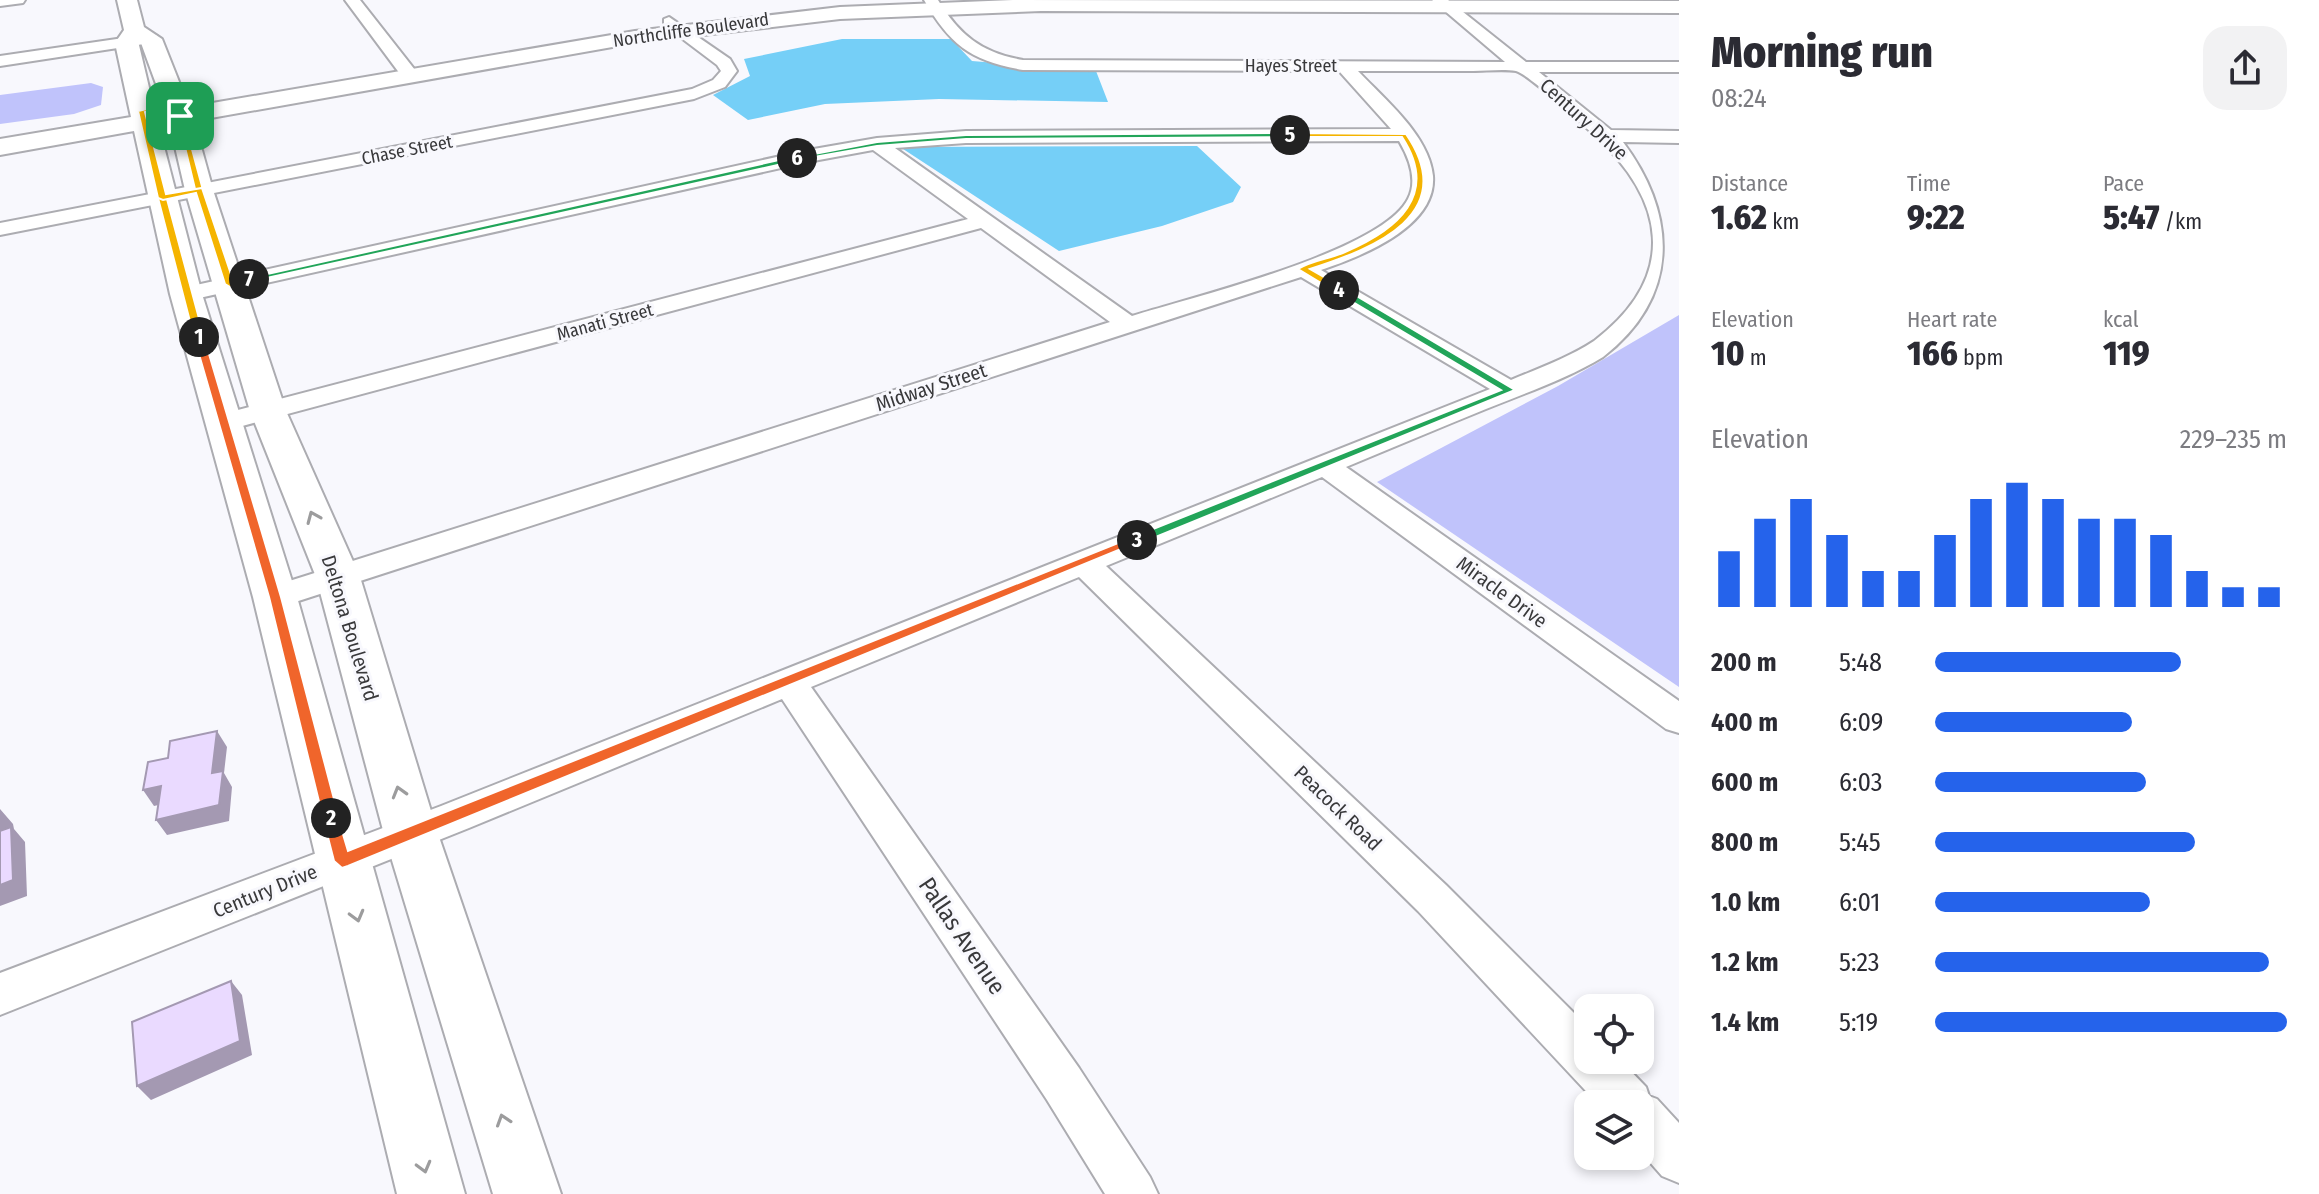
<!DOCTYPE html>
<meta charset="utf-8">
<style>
:root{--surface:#fff;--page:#f2f2f3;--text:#2b2b33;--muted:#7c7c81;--accent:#2563eb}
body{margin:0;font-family:"Fira Sans Condensed",sans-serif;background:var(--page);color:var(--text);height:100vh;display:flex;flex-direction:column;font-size:30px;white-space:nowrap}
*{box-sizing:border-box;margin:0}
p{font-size:26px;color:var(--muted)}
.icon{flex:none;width:44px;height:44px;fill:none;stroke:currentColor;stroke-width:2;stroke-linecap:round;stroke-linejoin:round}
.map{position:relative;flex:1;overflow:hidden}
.drawer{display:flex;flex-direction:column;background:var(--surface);width:640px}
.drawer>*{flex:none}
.tools{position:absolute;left:1574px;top:994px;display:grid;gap:16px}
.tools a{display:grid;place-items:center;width:80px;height:80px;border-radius:16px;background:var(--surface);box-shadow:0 4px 12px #0003;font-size:40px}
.pin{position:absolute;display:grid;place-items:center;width:68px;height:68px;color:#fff;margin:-34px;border-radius:16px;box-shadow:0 4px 12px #0006}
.km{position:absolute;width:40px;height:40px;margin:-20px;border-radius:50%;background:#222;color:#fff;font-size:22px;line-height:40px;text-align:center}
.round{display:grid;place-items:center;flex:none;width:84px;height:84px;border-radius:24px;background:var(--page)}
.head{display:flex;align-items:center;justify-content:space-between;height:136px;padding:0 32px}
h1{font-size:44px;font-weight:800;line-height:60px}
.stats{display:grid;grid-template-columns:repeat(3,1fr);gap:12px;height:136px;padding:8px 32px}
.stats div{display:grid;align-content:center}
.stats b{font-size:34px;font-weight:800}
.stats small{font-size:22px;font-weight:400}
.stats p{font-size:22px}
.chart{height:224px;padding:16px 32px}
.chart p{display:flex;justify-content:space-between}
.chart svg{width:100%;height:144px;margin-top:8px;stroke:var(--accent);stroke-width:6}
ul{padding:0 32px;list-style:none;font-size:26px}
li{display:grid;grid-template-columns:128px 96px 1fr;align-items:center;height:60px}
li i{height:20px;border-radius:10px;background:var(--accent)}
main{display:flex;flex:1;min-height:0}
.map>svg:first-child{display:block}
</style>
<main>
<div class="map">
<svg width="1679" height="1194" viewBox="0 0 1679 1194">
<rect width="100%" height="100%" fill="#f8f8fd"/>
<path fill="#c0c3fb" d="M91 83 103 87 101 105 74 114 0 124V95Z
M1679 315V687L1377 482 1558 386Z"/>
<path fill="#75cff7" d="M842 39H951L972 61 1096 71 1108 102 939 99 825 104 748 120 713 95 750 76 744 59Z
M1197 146 1241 187 1233 202 1162 226 1059 251 900 147Z"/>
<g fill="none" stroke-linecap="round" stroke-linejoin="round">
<defs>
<path id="minor" d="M0 0H25L23 3 0 6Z
M345 0H360L415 70 417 74 415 78H403Z
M924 0H938C959 35 982 53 1023 60L1505 62 1432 0H1448L1526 62H1679V72H1539L1611 130 1679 131V143L1623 142C1679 217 1679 298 1603 357 1567 379 1525 393 1486 409 1439 428 1392 448 1346 467L1679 701V733L1666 729 1322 477 1106 566 1446 885 1588 1027V1060H1620L1646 1087 1649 1096 1657 1099 1679 1123V1183L1662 1176 1640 1151V1104H1598L1418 911 1079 577 811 687 1079 1068 1150 1177 1158 1194H1105L1047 1100 782 699 469 828 0 1015V973L441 806 1490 389 1301 277 286 605 275 608 264 605 259 597 264 589 1110 322 981 228 235 428H215L212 422 215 416 968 219 873 150 808 162 186 301 178 299 174 294 178 289 808 150 877 138 966 131 1391 129 1339 71 1023 70C971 61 950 45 924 0ZM1358 71C1396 71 1435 71 1473 71 1486 71 1503 69 1516 71 1530 75 1578 121 1591 132 1667 200 1679 276 1594 341 1568 358 1539 368 1511 380L1321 270C1360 257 1437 227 1433 176 1429 135 1384 99 1358 71ZM1399 141C1409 158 1418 180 1408 199 1381 252 1192 297 1132 316L895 148 966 143Z
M669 17 730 59 737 71 725 87 694 99 0 235V223L692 89 713 80 721 71 717 65 664 25V19Z
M151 34 157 36V42L0 66V56Z"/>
<path id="secondary" d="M117 0H137L144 27 162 39 189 107 635 31 840 7 1013 0 1679 1V13L1041 11 840 19 635 43 194 121 213 190 286 411 360 577 438 834 561 1194H493L384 834 316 577 250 411 185 190 170 125 159 127 202 294 297 597 465 1194H397L253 597 170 294 134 131 0 155V139L131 117 115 43 124 30ZM138 41 141 43 166 111 155 113Z"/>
</defs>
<use href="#minor" stroke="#acacb1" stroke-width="4"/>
<use href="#secondary" stroke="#acacb1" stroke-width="4"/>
<use href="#minor" fill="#fff" fill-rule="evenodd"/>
<use href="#secondary" fill="#fff" fill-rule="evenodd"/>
</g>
<path fill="#a499b2" d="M217 731 227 747 224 773 232 787 229 821 167 835 156 820 212 773Z
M161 786 172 802 154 806 143 790Z
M0 809 13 824 14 829 25 842 27 896 0 906Z
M231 981 242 995 252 1055 151 1100 137 1086Z"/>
<path fill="#eadaff" stroke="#a499b2" stroke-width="2" d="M217 731 212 773 223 771 219 805 156 820 161 786 143 790 148 762 168 758 170 741Z
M0 815V831L11 827 13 880 0 885Z
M231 981 240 1041 137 1086 132 1022Z"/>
<defs><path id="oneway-chevron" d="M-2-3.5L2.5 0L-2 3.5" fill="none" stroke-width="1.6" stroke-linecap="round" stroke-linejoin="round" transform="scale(2)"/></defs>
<g stroke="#9c9c9d">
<use href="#oneway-chevron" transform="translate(313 517) rotate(-113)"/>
<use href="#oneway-chevron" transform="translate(399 792) rotate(-106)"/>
<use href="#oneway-chevron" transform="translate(357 916) rotate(75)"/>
<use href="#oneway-chevron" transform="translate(503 1120) rotate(-108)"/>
<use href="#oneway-chevron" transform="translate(424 1167) rotate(75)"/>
</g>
<path fill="#f5b400" stroke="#fff" stroke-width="2" d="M177 114 183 116 203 190 167 199 204 337 199 340 194 337 158 198 195 189Z"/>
<path fill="#f0652b" stroke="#fff" stroke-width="2" d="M199 334 204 337 281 597 339 818 331 825 323 818 269 597 194 337Z"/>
<path fill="#f0652b" stroke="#fff" stroke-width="2" d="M1133 537 1143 540 348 866 342 868 334 861 323 818 326 814H337L348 851Z"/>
<path fill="#22a559" stroke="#fff" stroke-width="2" d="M1336 288H1343L1515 390 1141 543H1133V537L1501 390 1336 292Z"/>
<path fill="#f5b400" stroke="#fff" stroke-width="2" d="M1290 133 1406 134C1461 214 1375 248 1310 269L1343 288V292H1336L1298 269C1312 260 1330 259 1345 252 1397 230 1440 195 1402 137H1288Z"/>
<path fill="#22a559" stroke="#fff" stroke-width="2" d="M1290 133 1293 137 966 139 877 146 797 160 793 158 877 142 966 135Z"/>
<path fill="#22a559" stroke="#fff" stroke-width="2" d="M797 156 800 160 249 282 245 279Z"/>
<path fill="#f5b400" stroke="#fff" stroke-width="2" d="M174 103 182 118H177L172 108 145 112 166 194 202 188 233 280 249 277 253 281 230 287 225 284 196 193 163 200 158 198 138 111Z"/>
<g text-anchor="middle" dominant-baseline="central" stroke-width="6" stroke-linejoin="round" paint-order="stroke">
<g font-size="18" fill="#39393b" stroke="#f8f8fd">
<text transform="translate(691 30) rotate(-8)">Northcliffe Boulevard</text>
<text x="1291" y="66">Hayes Street</text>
<text transform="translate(407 150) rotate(-11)">Chase Street</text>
<text transform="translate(605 322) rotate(-15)">Manati Street</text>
</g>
<g font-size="20" fill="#39393b" stroke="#f8f8fd">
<text transform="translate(1584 119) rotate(42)">Century Drive</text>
<text transform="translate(931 387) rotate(-18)">Midway Street</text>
<text transform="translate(1502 592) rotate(36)">Miracle Drive</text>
<text transform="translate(350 628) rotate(73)">Deltona Boulevard</text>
<text transform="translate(1338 808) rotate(44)">Peacock Road</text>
<text transform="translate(265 891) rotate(-22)">Century Drive</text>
</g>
<g font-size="24" fill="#39393b" stroke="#f8f8fd">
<text transform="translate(962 936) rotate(56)">Pallas Avenue</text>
</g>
</g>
</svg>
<div class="tools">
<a><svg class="icon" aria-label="locate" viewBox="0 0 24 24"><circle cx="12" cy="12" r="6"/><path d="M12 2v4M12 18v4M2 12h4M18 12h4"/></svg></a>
<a><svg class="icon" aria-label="layers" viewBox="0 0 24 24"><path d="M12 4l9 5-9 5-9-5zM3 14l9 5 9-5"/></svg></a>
</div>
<div class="pin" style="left:180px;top:116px;background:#1e9e55"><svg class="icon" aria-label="arrive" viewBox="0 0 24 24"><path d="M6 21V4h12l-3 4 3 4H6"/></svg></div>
<b class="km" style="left:199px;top:337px">1</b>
<b class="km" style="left:331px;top:818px">2</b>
<b class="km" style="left:1137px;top:540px">3</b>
<b class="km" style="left:1339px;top:290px">4</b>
<b class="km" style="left:1290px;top:135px">5</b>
<b class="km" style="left:797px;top:158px">6</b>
<b class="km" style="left:249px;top:279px">7</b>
</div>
<section class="drawer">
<div class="head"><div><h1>Morning run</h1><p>08:24</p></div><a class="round"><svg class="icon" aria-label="share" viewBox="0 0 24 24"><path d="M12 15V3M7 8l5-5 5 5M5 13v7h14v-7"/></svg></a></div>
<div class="stats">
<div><p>Distance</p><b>1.62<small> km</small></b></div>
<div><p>Time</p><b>9:22</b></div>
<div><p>Pace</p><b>5:47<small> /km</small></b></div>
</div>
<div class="stats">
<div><p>Elevation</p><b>10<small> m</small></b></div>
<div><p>Heart rate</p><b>166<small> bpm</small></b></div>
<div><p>kcal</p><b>119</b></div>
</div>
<div class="chart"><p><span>Elevation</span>229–235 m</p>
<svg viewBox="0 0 160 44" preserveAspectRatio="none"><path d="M5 44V27M15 44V17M25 44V11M35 44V22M45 44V33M55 44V33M65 44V22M75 44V11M85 44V6M95 44V11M105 44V17M115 44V17M125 44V22M135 44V33M145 44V38M155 44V38"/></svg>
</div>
<ul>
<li><b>200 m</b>5:48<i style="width:70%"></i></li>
<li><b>400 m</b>6:09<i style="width:56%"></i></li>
<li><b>600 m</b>6:03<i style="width:60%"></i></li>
<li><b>800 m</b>5:45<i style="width:74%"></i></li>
<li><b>1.0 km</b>6:01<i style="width:61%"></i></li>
<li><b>1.2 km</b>5:23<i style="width:95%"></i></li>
<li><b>1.4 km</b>5:19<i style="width:100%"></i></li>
</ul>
</section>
</main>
